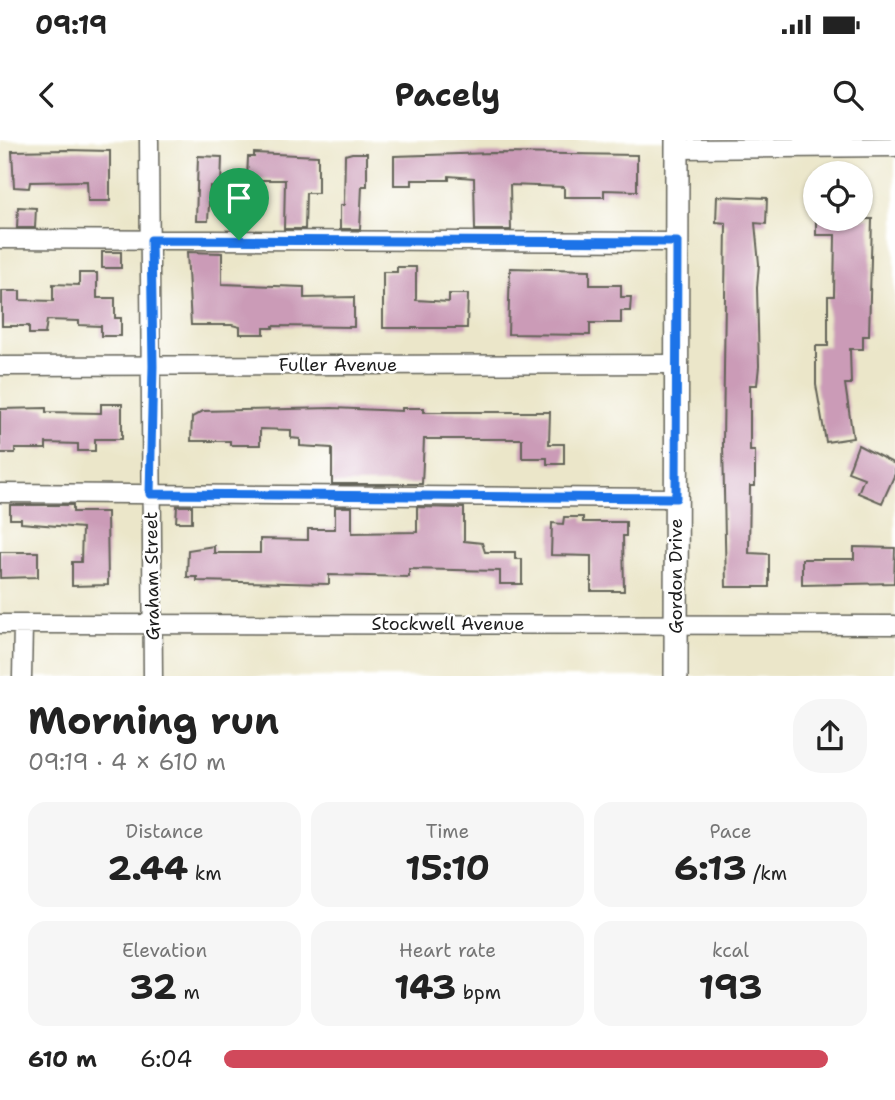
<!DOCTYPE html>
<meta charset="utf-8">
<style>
:root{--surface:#fff;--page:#f6f6f6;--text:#222;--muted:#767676;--accent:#d1495b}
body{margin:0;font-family:"Shantell Sans",sans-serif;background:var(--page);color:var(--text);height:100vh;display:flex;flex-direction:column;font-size:26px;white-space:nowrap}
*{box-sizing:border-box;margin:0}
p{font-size:23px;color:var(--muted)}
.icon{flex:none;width:38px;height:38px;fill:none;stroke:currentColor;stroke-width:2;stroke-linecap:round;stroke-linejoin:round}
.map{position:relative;height:536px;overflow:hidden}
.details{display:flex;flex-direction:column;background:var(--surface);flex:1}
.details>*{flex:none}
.fabs{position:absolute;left:803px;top:21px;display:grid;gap:14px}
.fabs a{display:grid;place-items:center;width:70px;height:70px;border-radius:50%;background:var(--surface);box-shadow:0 2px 5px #0004;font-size:35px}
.pin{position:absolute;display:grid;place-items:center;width:60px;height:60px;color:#fff;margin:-72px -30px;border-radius:50% 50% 50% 0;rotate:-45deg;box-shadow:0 0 7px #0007}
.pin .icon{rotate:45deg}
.round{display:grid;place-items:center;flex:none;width:74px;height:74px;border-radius:28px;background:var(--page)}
.head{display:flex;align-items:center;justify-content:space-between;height:119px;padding:0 28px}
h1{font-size:38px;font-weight:700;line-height:52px}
.metrics{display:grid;grid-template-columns:repeat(3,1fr);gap:10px;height:119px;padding:7px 28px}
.metrics div{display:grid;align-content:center;border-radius:18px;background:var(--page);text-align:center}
.metrics b{font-size:35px;font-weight:700}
.metrics small{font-size:19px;font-weight:400}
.metrics p{font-size:19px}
ul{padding:0 28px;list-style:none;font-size:23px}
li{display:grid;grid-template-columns:112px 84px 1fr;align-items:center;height:52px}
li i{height:18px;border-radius:9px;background:var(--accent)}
.status{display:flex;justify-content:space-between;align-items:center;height:49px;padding:0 35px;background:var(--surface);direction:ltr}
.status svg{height:19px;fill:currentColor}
header{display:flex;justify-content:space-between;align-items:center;height:91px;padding:0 28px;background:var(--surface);font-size:32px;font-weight:700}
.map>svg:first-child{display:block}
</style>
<div class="status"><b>09:19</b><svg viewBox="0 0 49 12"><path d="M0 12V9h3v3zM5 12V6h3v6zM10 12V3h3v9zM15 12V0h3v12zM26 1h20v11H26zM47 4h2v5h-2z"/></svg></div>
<header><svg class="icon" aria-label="back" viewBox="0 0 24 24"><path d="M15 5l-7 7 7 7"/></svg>Pacely<svg class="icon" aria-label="search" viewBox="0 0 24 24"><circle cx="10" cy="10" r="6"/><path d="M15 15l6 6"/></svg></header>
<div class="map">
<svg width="895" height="537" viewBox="0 0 895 537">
<rect width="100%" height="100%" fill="#fff"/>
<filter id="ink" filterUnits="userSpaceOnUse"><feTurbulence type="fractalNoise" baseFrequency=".0143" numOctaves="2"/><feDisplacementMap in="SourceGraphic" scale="14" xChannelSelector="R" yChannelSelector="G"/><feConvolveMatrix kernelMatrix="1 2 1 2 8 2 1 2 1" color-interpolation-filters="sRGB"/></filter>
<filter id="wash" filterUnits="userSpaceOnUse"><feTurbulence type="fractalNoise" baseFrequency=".00686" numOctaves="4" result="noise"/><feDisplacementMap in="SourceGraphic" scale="28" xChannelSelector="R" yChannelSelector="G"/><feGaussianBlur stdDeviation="1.57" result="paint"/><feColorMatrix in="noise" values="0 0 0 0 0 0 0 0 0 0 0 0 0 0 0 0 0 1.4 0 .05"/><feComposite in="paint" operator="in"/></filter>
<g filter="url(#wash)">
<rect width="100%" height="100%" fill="#ebe6c9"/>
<g id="blocks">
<path fill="#cb9bb7" d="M67 10 110 11V61H88L87 41 30 42 29 48 14 47 12 11Z
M254 13 318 16V53H306L305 89H284L285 40H247L248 17H254Z
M352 13H367V46H362L360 89H340V65H344L345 15Z
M492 13 637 15V51L604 50V57H564V47L510 45 511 90H475L474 38 449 36V40H412V45H394V16Z
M198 16 222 17 221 47 210 46 208 81H196Z
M717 56 767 58 766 84 755 83 759 124 757 148 759 226 757 245H750V311H755V346H750L749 413 769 414V447H726L723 303 726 83 716 82Z
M18 67 36 68 35 88H17Z
M816 79H872L869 196H863V209H850L851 244H845L853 298 826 302 816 245V206H828V156H834L835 95H816Z
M102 112H121V128H102Z
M187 112 222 113V144L304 147V158L354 157V187L273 186V188H264V194H240V187L232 185H191Z
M397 127H416V160L449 162V154H468L467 188H383V132H397Z
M510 128 590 130V145H621V157H631L630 171H621V183H590V195L508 194Z
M79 133H97V158H115V178H121V196H101V186L79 185V181L47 180 45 194H29V186H2V151H20V160L53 161V144L79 145Z
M101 264H122V299H95V311H78V304L46 303V309H15V313H0V269L46 268V272L101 273Z
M332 268 402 271V268H424V272H550L549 304H564V324H547V318H522V299H424L422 344H332V308L300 306V299L291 298V290L260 289V305H230V301H191L192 277 203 271Z
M858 305 895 324V334L882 363 858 353 864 338 848 332Z
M10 365H73V372H107L108 445 72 446V422H81L82 388 21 383V379H10Z
M177 366H192V382H176Z
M335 367H352V393L417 392V367L464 368V401L482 403 485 412H515V419H522V444H500V431L409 429V437L329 435V444L197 441V437H187L188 410 214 406V413H260V399L308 400V389H335Z
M564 377H583V382H626V396H623L624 451H591V416L551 415 552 383 563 384Z
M854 407 895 408 894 443 802 445V419H854Z
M0 412H38V437L0 438Z"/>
</g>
</g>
<g filter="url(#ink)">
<use href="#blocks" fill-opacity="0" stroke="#646359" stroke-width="2"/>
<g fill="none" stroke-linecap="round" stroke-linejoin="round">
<defs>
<path id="minor" d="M149 0C152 179 153 358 153 537
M677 9 895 7
M0 99 677 102
M0 226 676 224
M0 353 676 358
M0 484 895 485
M22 537 23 485"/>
<path id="major" d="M676 537 677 0"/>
</defs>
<use href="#minor" stroke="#646359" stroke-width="21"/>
<use href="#major" stroke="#646359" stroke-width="26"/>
<use href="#minor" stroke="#fff" stroke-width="18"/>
<use href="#major" stroke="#fff" stroke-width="23"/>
</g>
</g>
<g fill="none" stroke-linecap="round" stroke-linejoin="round" filter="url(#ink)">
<defs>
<path id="route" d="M151 100 677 102 676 358 150 354 153 226Z"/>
</defs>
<use href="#route" stroke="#fff" stroke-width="14"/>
<use href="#route" stroke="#1a73e8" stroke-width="9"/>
</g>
<g text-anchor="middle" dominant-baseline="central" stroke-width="5" stroke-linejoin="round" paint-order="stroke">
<g font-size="18" fill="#1c1c1c" stroke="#fff">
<text x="338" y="225">Fuller Avenue</text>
<text transform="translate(152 436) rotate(-91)">Graham Street</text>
<text transform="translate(676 436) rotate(-90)">Gordon Drive</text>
<text x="448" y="484">Stockwell Avenue</text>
</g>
</g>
</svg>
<div class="fabs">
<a><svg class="icon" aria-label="locate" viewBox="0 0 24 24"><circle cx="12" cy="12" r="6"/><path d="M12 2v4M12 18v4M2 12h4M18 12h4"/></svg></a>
</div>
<div class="pin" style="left:239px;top:100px;background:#1e9e55"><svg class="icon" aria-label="arrive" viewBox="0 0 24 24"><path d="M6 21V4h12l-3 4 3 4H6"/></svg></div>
</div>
<section class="details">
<div class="head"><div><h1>Morning run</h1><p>09:19 · 4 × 610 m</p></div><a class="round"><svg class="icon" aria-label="share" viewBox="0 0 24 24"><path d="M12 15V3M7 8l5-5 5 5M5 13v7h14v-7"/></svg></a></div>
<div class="metrics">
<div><p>Distance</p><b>2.44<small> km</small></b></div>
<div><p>Time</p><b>15:10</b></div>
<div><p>Pace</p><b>6:13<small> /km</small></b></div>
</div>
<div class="metrics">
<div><p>Elevation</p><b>32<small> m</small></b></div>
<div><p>Heart rate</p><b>143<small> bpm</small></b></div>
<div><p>kcal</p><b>193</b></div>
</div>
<ul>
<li><b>610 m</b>6:04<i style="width:94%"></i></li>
</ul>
</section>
